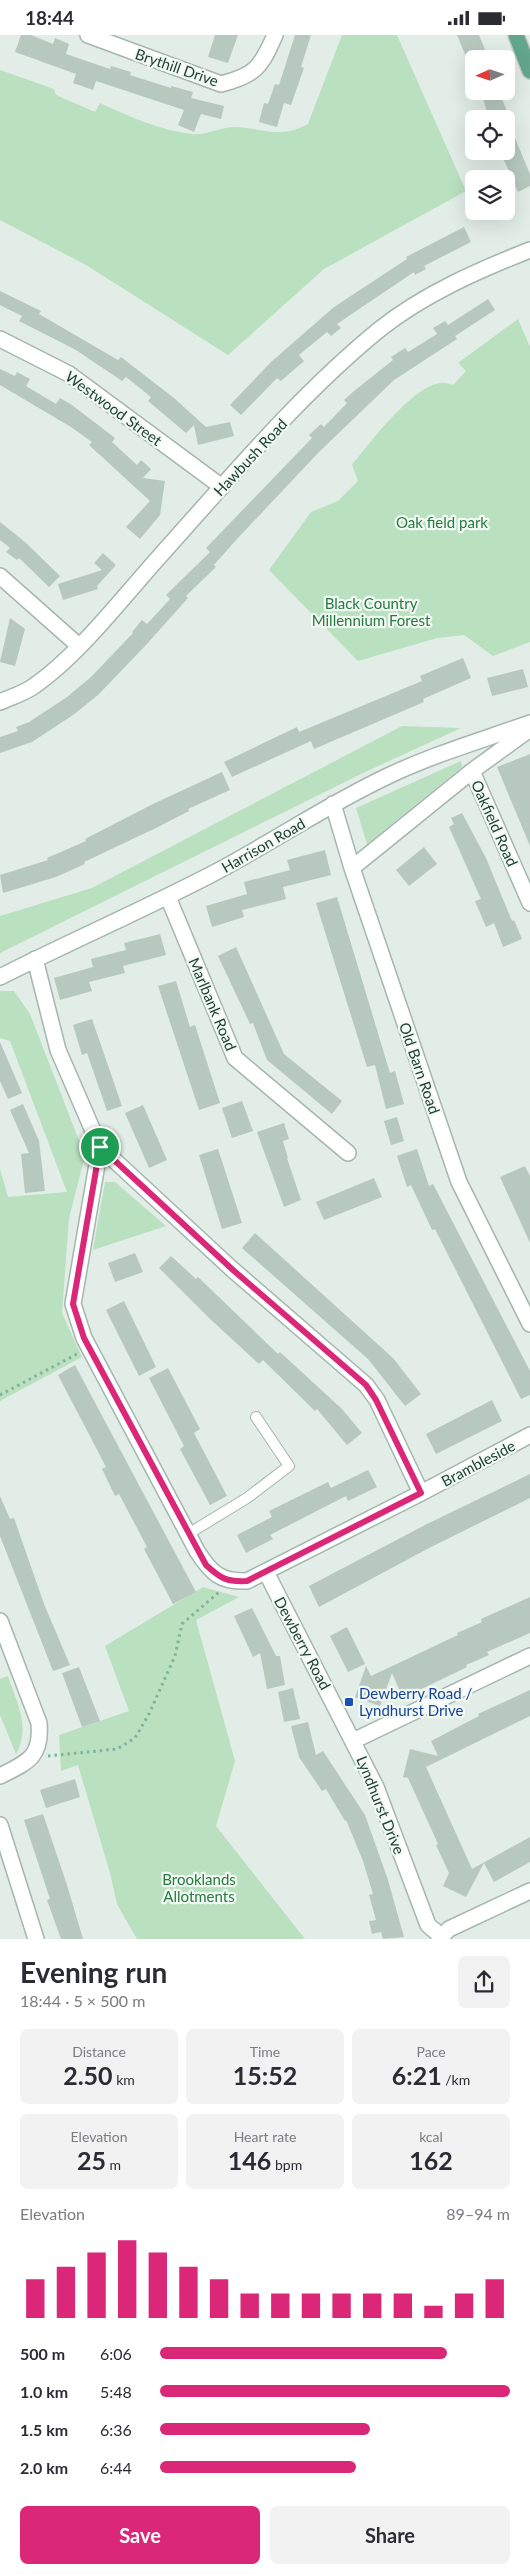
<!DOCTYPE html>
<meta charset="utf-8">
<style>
:root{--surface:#fff;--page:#f2f2f3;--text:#2b2b33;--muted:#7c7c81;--accent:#db2777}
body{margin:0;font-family:Lato,sans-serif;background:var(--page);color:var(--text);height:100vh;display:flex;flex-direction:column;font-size:19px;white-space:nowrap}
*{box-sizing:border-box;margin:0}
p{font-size:16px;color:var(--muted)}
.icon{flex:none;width:28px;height:28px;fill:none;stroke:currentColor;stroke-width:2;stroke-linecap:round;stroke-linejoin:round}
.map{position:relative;height:1904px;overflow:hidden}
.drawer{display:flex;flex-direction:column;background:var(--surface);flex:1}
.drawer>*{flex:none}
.needle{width:32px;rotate:267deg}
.buttons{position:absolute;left:465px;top:15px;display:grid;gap:10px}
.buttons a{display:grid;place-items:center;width:50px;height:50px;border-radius:8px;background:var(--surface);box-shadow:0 5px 20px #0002;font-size:25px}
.pin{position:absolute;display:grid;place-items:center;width:42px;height:42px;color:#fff;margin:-21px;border:2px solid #fff;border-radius:50%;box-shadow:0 1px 5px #0007}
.round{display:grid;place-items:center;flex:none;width:52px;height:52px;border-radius:8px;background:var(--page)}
.head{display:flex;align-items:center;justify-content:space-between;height:85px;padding:0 20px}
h1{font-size:28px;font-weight:700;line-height:38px}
.stats{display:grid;grid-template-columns:repeat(3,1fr);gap:8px;height:85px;padding:5px 20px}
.stats div{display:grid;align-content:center;border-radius:8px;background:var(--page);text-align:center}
.stats b{font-size:25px;font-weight:700}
.stats small{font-size:14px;font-weight:400}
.stats p{font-size:14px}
.chart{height:140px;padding:10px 20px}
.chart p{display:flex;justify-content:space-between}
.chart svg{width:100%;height:90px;margin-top:5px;stroke:var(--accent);stroke-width:6}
.button{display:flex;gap:10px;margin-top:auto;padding:10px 20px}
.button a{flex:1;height:58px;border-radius:8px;background:var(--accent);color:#fff;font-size:20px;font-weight:700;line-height:58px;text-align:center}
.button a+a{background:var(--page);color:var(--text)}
ul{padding:0 20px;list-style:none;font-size:16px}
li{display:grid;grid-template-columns:80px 60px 1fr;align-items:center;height:38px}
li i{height:12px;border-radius:6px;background:var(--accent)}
.status{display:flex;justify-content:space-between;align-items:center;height:35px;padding:0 25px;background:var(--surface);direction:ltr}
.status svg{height:14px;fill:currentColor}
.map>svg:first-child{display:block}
</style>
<div class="status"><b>18:44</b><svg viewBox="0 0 49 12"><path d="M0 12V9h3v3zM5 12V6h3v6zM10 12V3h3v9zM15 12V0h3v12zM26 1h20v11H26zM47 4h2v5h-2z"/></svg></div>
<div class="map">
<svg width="530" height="1904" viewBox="0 0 530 1904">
<rect width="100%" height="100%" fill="#e2ede7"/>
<path fill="#b9e0bf" d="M342 0H397L466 156 324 234 228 320 86 230 0 185V35L54 54 56 60 95 77 100 68C128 81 159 95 191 99 206 101 222 91 237 92 265 94 281 104 308 89Z
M518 284 530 312V607L493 621 464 600 437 603 358 626 269 535 311 477 338 466 358 446 352 430C369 409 413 350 441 348 445 347 450 349 453 350L466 336 458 328Z
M402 691 461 693 363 738 0 918V881L92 853Z
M461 726 462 732 367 809 356 773Z
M0 956H14L30 979 85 1121 69 1183 62 1278 82 1322 0 1366V1134L8 1162 67 1157 10 1006 0 1003Z
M105 1147H115L166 1191 93 1215Z
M203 1552 239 1562 196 1585 235 1726 216 1791 305 1904H137L117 1869 110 1838 78 1730 61 1736 59 1700 129 1676 105 1611Z
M8 1641C17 1669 31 1691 16 1719L0 1680V1644Z"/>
<path fill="#b7c8bf" d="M21 0H31L53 9 55 3 69 9 66 19 110 34 111 31 131 37 130 40 171 53V51L193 57 191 63 224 71 221 84 201 79 194 97 178 90 184 75 96 46 93 55 73 48 76 39 15 17Z
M215 0H238L228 28 208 22Z
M295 0H311L301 32 304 33 291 70 284 68 277 92 259 87 264 68 268 69 275 49 279 50Z
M457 0H479L489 24H467Z
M481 56H499L510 84H507L530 139V151L518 157 500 116H506V84H489Z
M464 192 471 207 424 231 426 234 415 240 414 237 337 289 341 293 331 301 327 297 299 320 304 326 281 346 277 343 241 380 230 370 271 327 334 272 407 224 406 222Z
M0 256 41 276 39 279 118 325 121 322 174 363 206 392 230 387 234 401 198 410 194 390 186 398 148 366 151 362 126 342 122 346 76 315 19 286 22 281 0 270Z
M488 264 495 275 455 301 457 304 394 345 319 417 237 504 214 530 216 532 186 561 188 563 146 610 98 660 73 680 32 707 0 718V702L18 696 16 692 29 687 67 662 91 642 133 598 132 597 142 585 147 589 170 564 166 560 210 517 206 513 312 403 309 400 321 389 324 392 347 368 344 365 354 356 393 325 391 322 405 313 408 317 437 299 433 293 445 286 448 290Z
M0 334 15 341 17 337 30 344 26 351 56 369 60 363 72 370 115 403 112 407 137 430 141 425 151 434 143 443 165 446 160 480 140 504 126 492 150 466 89 410 92 407 71 392 0 350Z
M0 487 25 507 60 541 49 552 19 523 17 525 6 517 10 513 0 505Z
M103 518 116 530 97 551 98 554 63 565 58 549 102 535 94 528Z
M10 583 25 594 15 631 0 627Z
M463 623 471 643 423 664 424 667 314 714 311 706 232 742 224 727 297 692 299 697 422 646 420 641Z
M523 634 528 652 492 661 487 643Z
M530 719V811L497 732Z
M222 737 230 755 188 774 189 776 156 793 84 827 85 829 56 842 3 858 0 840 48 825 47 823 86 806 85 804 153 769Z
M462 778 486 823 512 886 514 885 522 904 503 912 494 888 486 892 475 866 481 864 449 792 454 789 451 783Z
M424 812 437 829 409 851 396 835Z
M325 815 331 840 283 852 286 864 242 875 244 882 212 892 206 871 247 859 244 847 290 835 287 825Z
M337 862 390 1038 395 1036 404 1069 386 1074 375 1030 367 1032 316 868Z
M160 899 166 920 123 931 125 938 89 947 92 956 60 965 54 943 93 932 91 924 126 915 124 908Z
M236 912 284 1019 342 1066 332 1079 267 1025 253 988 250 989 218 921Z
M176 946 190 992 195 990 220 1068 199 1075 158 951Z
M92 984 122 1071 107 1076 87 1018 82 1020 73 990Z
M0 1007 22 1058 8 1064 0 1046Z
M242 1066 253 1096 232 1103 222 1073Z
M23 1069 39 1106 45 1156 25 1158 21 1119 29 1118 10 1075Z
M143 1070 167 1125 149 1133 125 1078Z
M397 1082 404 1106 391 1110 384 1086Z
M284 1088 289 1104 283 1106 288 1123H287L301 1165 284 1172 257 1097Z
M218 1114 242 1188 222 1194 199 1120Z
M417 1114 429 1151 433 1149 530 1336V1360L521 1364 435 1194 432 1195 411 1150 407 1152 397 1121Z
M525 1131 530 1141V1208L500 1142Z
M374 1143 382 1162 324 1185 316 1167Z
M255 1198 393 1323 421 1359 405 1371 368 1324 242 1213Z
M135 1218 143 1237 115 1247 108 1228Z
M171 1221 196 1244 198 1242 278 1319 280 1317 342 1374 362 1398 347 1410 317 1374 315 1376 263 1325 259 1329 209 1283 159 1233Z
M124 1266 156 1332 139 1341 106 1275Z
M75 1330 196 1557 173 1569 144 1514 147 1512 119 1459 115 1461 102 1434 106 1432 58 1340Z
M168 1333 200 1394 194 1398 227 1461 210 1470 180 1414 184 1411 149 1343Z
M492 1365 502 1386 436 1419 426 1399Z
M368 1435 377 1452 348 1466 346 1461 270 1500 273 1504 246 1518 237 1500 272 1482 269 1476 328 1447 331 1453Z
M530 1439V1463L429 1513 319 1572 309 1551 425 1490Z
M0 1461 10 1484 14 1483 44 1569 70 1630 53 1636 0 1501Z
M530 1562V1598L487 1617 489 1620 466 1630 467 1632 403 1663 392 1638 380 1671 355 1662 366 1631 371 1641 458 1600 457 1598 482 1587 481 1584Z
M252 1573 276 1621H280L285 1650 267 1654 260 1618 253 1622 234 1581Z
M347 1592 365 1629 348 1637 330 1601Z
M79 1632 100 1686 82 1692 62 1638Z
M293 1653 300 1684 284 1687 278 1657Z
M530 1655V1681L426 1732 472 1834 530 1802V1827L494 1847 484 1828 466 1862 443 1851 449 1838 436 1810 438 1809 408 1743 403 1742 410 1714 438 1721 431 1706 479 1681 478 1679Z
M308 1687 316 1720 323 1716 365 1780 388 1845 404 1902 383 1904 381 1897 372 1899 369 1886 376 1885 369 1860 373 1859 363 1826 346 1785 345 1786 326 1754 322 1756 299 1722 291 1691Z
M75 1744 80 1762 46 1773 40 1755Z
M43 1779 67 1850 83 1904H61L47 1865 50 1864 24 1785Z"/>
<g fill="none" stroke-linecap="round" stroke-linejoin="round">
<defs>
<path id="service" d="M188 1499 247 1463 289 1431 256 1382"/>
<path id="minor" d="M88 0 221 49C256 40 261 32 275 0
M0 304 69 339 222 452
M0 541 79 611
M472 736 530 868
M333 769 352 833 459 1147 530 1289
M352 833 472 736 530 694
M168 862 235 1023 348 1118
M35 924 58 1015 100 1112 233 1235 366 1350 377 1365 421 1458
M0 942C71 906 143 875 214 838 273 807 328 769 388 741 434 719 483 705 530 688
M100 1112 73 1269 84 1303 197 1516C211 1538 220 1547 247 1546L421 1458 530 1400
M266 1537 376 1752 428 1890 441 1901
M0 1586 39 1688C42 1722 28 1727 0 1741
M353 1706 530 1621
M0 1790 36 1904
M439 1904 449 1894 530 1856"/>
<path id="tertiary" d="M0 667C11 662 25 658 34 651 79 620 123 562 160 521 230 443 299 360 380 294 424 259 479 235 530 215"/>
<path id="primary" d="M516 0 530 36"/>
</defs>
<use href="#service" stroke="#a4b6ae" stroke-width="12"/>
<use href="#minor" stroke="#a4b6ae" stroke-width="18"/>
<use href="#tertiary" stroke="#a4b6ae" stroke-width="18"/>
<use href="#primary" stroke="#c1cac6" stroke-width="18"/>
<path stroke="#7fb39d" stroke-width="3" stroke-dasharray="2.5 4" stroke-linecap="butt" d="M0 1360 77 1319
M48 1721 117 1714 135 1703 149 1679 175 1621 182 1589 219 1557"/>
<use href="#service" stroke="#fff" stroke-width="10"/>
<use href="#minor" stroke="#fff" stroke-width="15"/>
<use href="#tertiary" stroke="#fff" stroke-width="15"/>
<use href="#primary" stroke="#63a68d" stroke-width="15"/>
</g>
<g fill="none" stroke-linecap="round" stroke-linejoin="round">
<defs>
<path id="route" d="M100 1112 233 1235 366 1350 376 1365 421 1458 247 1546C227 1547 221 1544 206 1530L84 1303 73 1269Z"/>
</defs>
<use href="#route" stroke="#fff" stroke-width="10"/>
<use href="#route" stroke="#db2777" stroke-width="6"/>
</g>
<rect fill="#1a4fb4" stroke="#f2f9f5" stroke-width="2" x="344" y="1662" width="10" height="10" rx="2.5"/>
<g text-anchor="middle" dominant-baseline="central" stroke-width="4.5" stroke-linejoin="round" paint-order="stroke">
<g font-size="15" fill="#204034" stroke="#f2f9f5">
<text transform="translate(177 32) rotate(19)">Brythill Drive</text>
<text transform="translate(114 373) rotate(36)">Westwood Street</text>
<text transform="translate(250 422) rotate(-47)">Hawbush Road</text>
<text transform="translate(495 788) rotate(66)">Oakfield Road</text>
<text transform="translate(263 810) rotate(-30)">Harrison Road</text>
<text transform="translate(213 969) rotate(67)">Marlbank Road</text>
<text transform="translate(420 1033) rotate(71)">Old Barn Road</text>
<text transform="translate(478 1428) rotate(-28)">Brambleside</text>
<text transform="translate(303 1608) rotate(62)">Dewberry Road</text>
<text transform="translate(381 1770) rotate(68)">Lyndhurst Drive</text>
</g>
<g font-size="15" fill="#277a3e" stroke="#f2f9f5">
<text x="442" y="487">Oak field park</text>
<text x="371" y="568">Black Country<tspan x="371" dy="17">Millennium Forest</tspan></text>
<text x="199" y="1844">Brooklands<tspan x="199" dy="17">Allotments</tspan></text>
</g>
<g font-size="15" fill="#164399" stroke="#f2f9f5" text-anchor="start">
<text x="359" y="1658">Dewberry Road /<tspan x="359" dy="17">Lyndhurst Drive</tspan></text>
</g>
</g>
</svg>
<div class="buttons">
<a><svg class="needle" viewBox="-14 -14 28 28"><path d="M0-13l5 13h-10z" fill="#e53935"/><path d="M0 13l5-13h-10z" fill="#7c7c81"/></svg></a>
<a><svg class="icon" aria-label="locate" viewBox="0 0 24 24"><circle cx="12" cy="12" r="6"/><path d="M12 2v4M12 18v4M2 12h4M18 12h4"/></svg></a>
<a><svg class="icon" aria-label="layers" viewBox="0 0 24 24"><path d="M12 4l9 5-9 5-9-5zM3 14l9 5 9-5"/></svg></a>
</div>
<div class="pin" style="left:100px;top:1112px;background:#1e9e55"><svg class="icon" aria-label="arrive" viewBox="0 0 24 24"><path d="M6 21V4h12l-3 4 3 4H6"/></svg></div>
</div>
<section class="drawer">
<div class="head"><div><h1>Evening run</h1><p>18:44 · 5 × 500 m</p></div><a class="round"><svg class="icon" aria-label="share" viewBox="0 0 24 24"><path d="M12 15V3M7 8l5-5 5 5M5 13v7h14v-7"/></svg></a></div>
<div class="stats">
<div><p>Distance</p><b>2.50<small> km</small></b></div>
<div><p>Time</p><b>15:52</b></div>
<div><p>Pace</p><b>6:21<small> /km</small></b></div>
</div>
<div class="stats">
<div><p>Elevation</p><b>25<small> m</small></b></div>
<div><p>Heart rate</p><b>146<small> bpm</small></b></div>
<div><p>kcal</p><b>162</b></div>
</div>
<div class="chart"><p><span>Elevation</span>89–94 m</p>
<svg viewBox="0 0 160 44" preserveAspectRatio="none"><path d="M5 44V25M15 44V19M25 44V12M35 44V6M45 44V12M55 44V19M65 44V25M75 44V32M85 44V32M95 44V32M105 44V32M115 44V32M125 44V32M135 44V38M145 44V32M155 44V25"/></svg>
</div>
<ul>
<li><b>500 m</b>6:06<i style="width:82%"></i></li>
<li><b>1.0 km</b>5:48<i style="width:100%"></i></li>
<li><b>1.5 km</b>6:36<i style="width:60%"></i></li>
<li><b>2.0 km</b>6:44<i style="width:56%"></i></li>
</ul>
<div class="button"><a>Save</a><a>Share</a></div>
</section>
